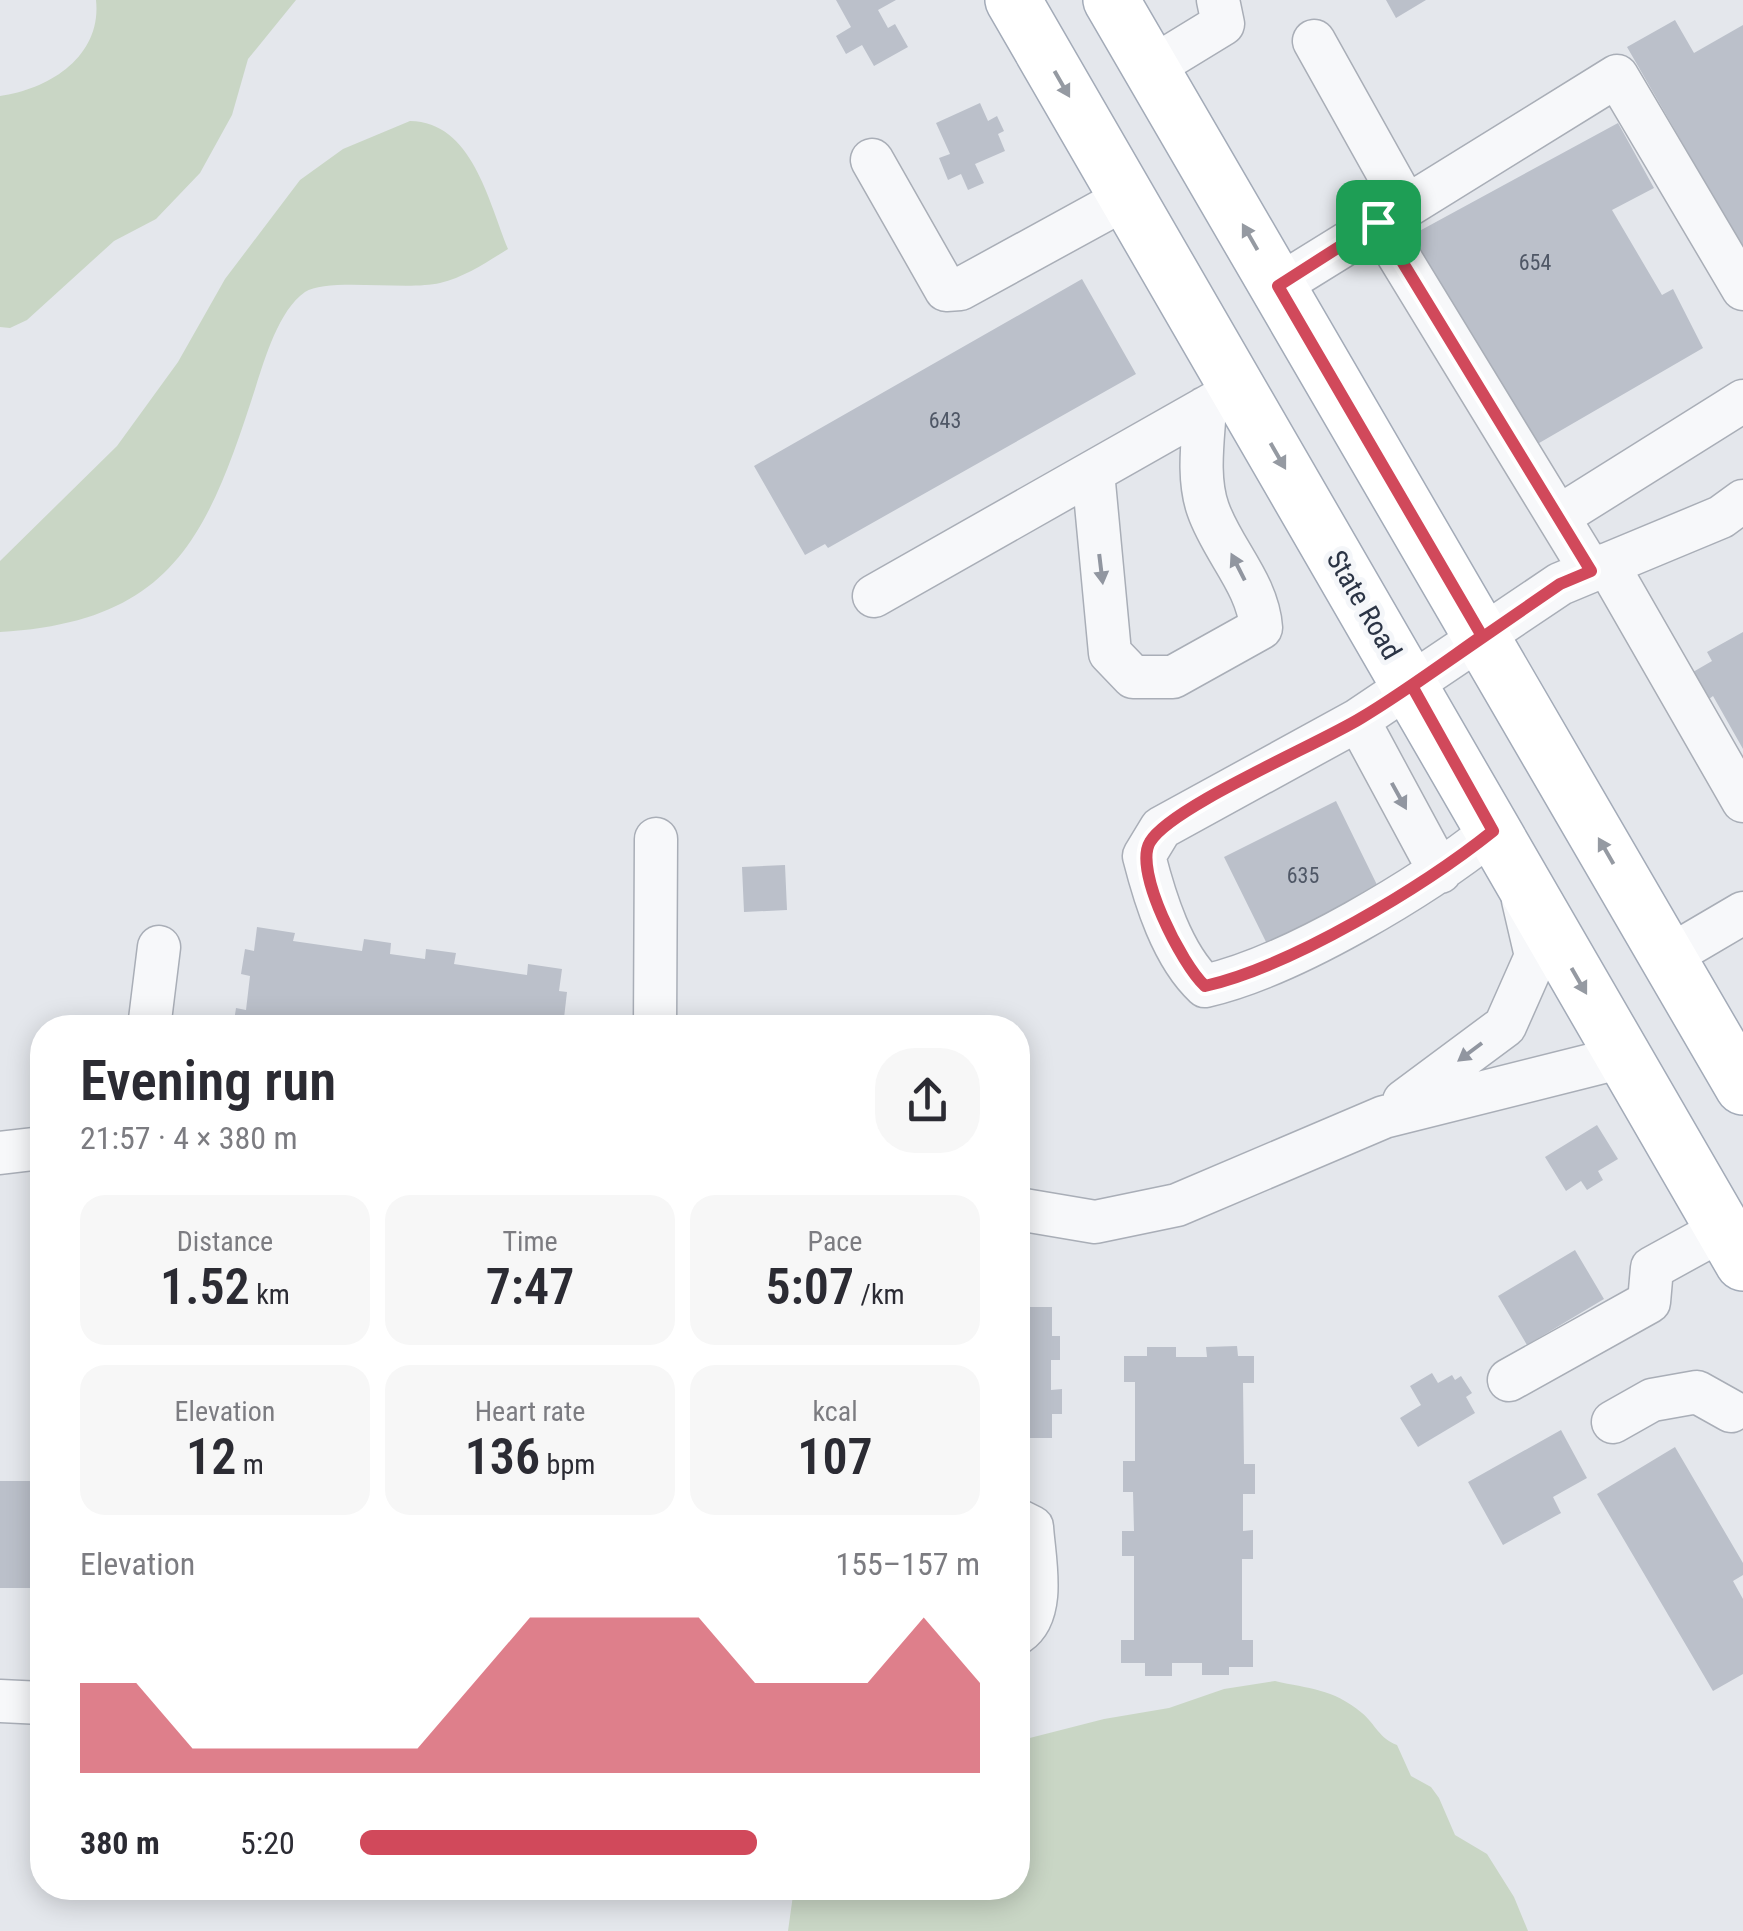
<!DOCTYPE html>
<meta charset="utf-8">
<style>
:root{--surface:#fff;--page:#f7f7f7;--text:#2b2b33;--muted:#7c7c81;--accent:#d1495b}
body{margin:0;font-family:"Roboto Condensed",sans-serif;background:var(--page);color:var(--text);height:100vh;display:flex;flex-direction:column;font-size:38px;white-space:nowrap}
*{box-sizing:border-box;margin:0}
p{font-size:32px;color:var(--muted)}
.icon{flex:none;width:55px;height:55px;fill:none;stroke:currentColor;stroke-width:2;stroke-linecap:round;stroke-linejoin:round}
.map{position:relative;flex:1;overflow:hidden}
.details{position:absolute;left:30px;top:1015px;width:1000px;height:885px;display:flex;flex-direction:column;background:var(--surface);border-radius:40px;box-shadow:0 5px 25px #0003}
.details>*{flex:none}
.pin{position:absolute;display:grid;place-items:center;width:85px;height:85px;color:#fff;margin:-42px;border-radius:20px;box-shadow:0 5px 15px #0006}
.round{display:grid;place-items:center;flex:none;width:105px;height:105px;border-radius:40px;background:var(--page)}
.overview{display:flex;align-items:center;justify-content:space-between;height:170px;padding:0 50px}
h1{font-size:55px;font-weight:600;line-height:75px}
.stats{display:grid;grid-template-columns:repeat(3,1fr);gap:15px;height:170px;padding:10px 50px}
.stats div{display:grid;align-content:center;border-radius:25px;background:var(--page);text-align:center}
.stats b{font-size:50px;font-weight:600}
.stats small{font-size:28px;font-weight:400}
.stats p{font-size:28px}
.chart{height:280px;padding:20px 50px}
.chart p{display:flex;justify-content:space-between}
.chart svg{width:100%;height:180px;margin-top:10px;fill:var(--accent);opacity:.7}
ul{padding:0 50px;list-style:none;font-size:32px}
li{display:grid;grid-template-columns:160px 120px 1fr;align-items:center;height:75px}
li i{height:25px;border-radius:12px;background:var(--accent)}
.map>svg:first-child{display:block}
</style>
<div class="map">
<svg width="1743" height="1931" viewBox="0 0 1743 1931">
<rect width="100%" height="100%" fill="#e4e7ec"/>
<path fill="#c9d6c5" d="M96 0H296L248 59 232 115 200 173 156 219 114 241 27 320 10 328 0 327V96C50 89 102 56 96 0Z
M410 121C472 122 488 200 508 249 487 262 465 277 440 283 406 291 327 277 305 292 279 310 265 358 256 386 208 535 174 622 0 632V561L117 446 178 362 225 279 300 180 343 149Z
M1275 1681C1309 1689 1332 1688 1362 1713 1375 1724 1380 1739 1397 1745L1411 1776 1431 1787 1439 1798 1455 1835 1487 1854 1514 1897 1528 1931H788L794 1888H1018V1741L1104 1719 1169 1708 1224 1689Z"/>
<path fill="#bbc0ca" d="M836 0H896L878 10 888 28 895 24 908 47 874 66 862 45 846 54 836 36 851 27Z
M1386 0H1426L1396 18Z
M1675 20 1694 53 1743 25V248L1627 47Z
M980 103 988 121 997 116 1004 131 998 134 1005 151 975 164 984 183 968 190 961 174 948 180 939 158 950 154 936 123Z
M1618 123 1654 188 1612 210 1662 295 1673 289 1703 348 1534 446 1412 235Z
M1082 279 1136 374 828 548 825 544 805 555 754 466Z
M1743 632V749L1713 696 1709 699 1693 672 1712 661 1707 652Z
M1336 801 1381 893 1269 948 1224 857Z
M785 865 787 910 744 912 742 867Z
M257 927 295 933 293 941 362 951 364 939 391 943 390 954 425 959 426 949 456 953 454 964 527 975 528 964 562 969 559 991 567 992 564 1018 553 1017 552 1028H233L236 1008 246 1010 250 976 241 974 245 949 254 951Z
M1597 1125 1618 1159 1598 1171 1603 1180 1587 1190 1581 1181 1566 1191 1545 1157Z
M1575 1250 1604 1299 1527 1345 1498 1296Z
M1028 1307H1052V1336H1060V1360H1051V1390L1062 1389V1414H1052V1438H1030V1426H1018V1318H1028Z
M1237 1346 1238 1356H1254V1383H1243L1244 1464H1255V1494H1243V1531L1253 1530V1559H1242V1640H1253V1667H1229V1675H1202V1663H1172V1676H1145V1663H1121V1640H1134V1556H1122V1531H1134L1133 1492H1123V1461H1135V1382H1124V1356H1147V1347H1176V1357H1207L1206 1347Z
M1432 1373 1438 1383 1452 1375 1455 1380 1461 1376 1472 1393 1466 1397 1475 1413 1418 1447 1400 1418 1421 1405 1410 1386Z
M1561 1430 1587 1478 1553 1497 1561 1513 1503 1545 1468 1482Z
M1675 1447 1743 1563V1575L1733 1581 1743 1599V1674L1713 1691 1597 1494Z
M33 1470H42V1599H34V1588H0V1481H33Z"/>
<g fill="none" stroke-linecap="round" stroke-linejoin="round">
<defs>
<path id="minor" d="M1314 41 1405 204
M1151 68 1223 24 1218 0
M872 160 946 290 960 289 1128 197
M1378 222 1591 571
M1278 286 1617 76 1743 289
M1093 472 1110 653 1133 677H1173L1261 628C1258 584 1222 550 1208 509 1197 478 1203 440 1205 408
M1558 517 1743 401
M1607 564 1743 801
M874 596 1225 397
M1358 720 1440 872
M1493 831C1423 887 1292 966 1205 986 1172 955 1155 899 1144 856L1161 828 1358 720 1560 584 1721 517 1743 501
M1668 957 1743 913
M149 1028 159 947
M655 1028 656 839
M1404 1101 1505 1026 1536 956 1523 900
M0 1153 42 1148
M1018 1209 1095 1222 1177 1205 1384 1117 1623 1057
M1509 1380 1649 1302 1652 1268 1723 1229
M1613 1422 1652 1400 1697 1392 1731 1411
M1018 1520 1032 1527C1034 1559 1047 1613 1018 1633
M0 1701 42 1703"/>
<path id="major" d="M1013 0 1743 1263
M1111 0 1743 1087"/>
</defs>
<use href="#minor" stroke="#a9aeb7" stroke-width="45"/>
<use href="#major" stroke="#a3abb8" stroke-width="58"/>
<use href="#minor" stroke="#f7f8fa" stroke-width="42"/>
<use href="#major" stroke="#fff" stroke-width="55"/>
</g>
<defs><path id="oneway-solid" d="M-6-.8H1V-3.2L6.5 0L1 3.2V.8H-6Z" transform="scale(2.5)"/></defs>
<g fill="#959aa2">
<use href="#oneway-solid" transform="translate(1062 84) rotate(60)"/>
<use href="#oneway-solid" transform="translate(1250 237) rotate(-120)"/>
<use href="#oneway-solid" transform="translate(1278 456) rotate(60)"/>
<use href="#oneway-solid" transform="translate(1606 851) rotate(-120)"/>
<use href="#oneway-solid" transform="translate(1579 981) rotate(60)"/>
</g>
<g fill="#9196a0">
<use href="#oneway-solid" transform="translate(1238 567) rotate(-117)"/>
<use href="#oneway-solid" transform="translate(1101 569) rotate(83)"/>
<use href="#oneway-solid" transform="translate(1399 796) rotate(61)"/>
<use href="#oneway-solid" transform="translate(1470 1052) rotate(143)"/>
</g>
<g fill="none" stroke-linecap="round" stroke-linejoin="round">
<defs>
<path id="route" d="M1378 222 1278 286 1482 636C1442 664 1403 693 1361 718 1319 744 1170 807 1150 842 1133 870 1182 965 1205 986 1292 966 1423 887 1493 831L1412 686 1560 584 1591 571 1378 222"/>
</defs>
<use href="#route" stroke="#fff" stroke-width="20"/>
<use href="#route" stroke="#d1495b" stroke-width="12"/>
</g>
<g text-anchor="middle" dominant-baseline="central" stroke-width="10" stroke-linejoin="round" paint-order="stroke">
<g font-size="22" fill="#4f5766">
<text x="1535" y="262">654</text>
<text x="945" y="420">643</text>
<text x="1303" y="875">635</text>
</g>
<g font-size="28" fill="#2b3445" stroke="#f4f6f9">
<text transform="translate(1364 605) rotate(60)">State Road</text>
</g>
</g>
</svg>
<div class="pin" style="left:1378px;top:222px;background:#1e9e55"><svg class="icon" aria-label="arrive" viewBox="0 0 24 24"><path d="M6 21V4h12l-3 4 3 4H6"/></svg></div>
<section class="details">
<div class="overview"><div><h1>Evening run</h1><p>21:57 · 4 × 380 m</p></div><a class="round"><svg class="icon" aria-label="share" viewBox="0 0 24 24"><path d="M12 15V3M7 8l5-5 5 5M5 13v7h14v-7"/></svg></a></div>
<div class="stats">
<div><p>Distance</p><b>1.52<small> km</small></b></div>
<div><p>Time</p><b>7:47</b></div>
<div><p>Pace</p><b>5:07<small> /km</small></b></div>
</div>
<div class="stats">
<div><p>Elevation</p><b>12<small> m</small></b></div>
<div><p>Heart rate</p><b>136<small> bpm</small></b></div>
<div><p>kcal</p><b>107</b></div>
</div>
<div class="chart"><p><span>Elevation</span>155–157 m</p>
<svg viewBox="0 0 160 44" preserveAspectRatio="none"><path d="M0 44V22L10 22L20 38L30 38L40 38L50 38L60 38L70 22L80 6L90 6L100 6L110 6L120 22L130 22L140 22L150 6L160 22V44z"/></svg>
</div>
<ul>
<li><b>380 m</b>5:20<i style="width:64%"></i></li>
</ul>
</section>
</div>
